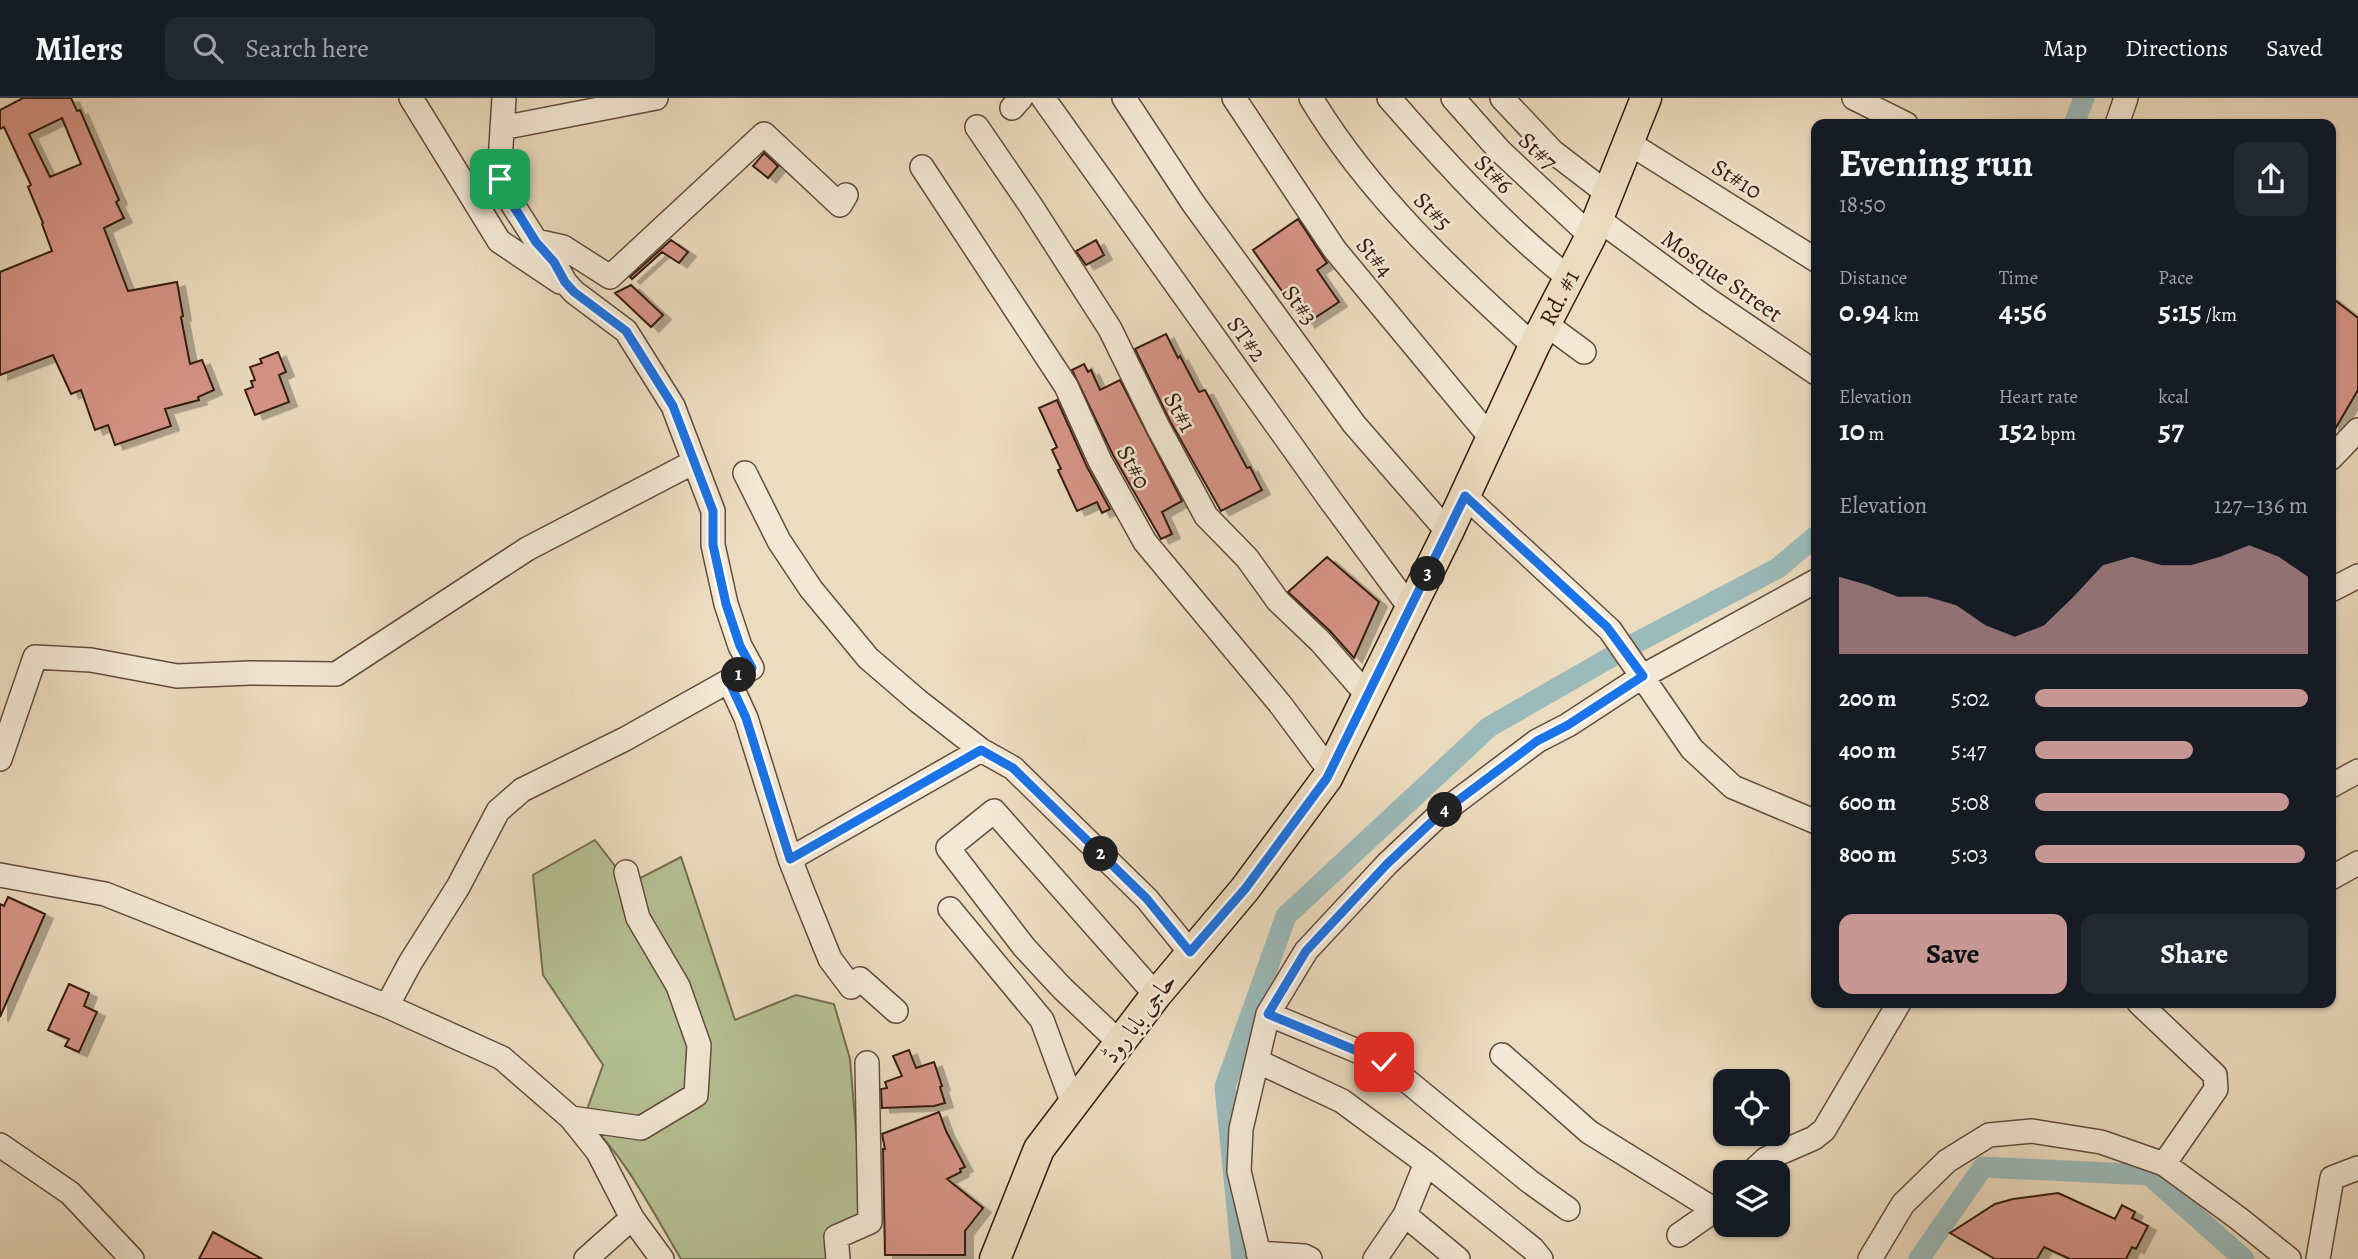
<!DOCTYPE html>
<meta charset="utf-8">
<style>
:root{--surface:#171b24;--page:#242831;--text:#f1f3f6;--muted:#9ea1a6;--line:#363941;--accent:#c59692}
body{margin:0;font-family:Alegreya,Amiri,serif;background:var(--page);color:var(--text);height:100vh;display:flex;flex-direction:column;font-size:26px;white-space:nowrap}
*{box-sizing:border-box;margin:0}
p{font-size:23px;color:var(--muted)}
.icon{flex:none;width:38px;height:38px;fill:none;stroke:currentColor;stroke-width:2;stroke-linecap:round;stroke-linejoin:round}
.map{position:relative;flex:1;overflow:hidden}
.details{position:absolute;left:1811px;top:21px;width:525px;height:889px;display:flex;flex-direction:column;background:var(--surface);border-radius:14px;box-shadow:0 2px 5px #0004}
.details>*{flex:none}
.buttons{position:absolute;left:1713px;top:971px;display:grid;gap:14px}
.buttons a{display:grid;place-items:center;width:77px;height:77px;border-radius:14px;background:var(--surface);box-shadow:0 2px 5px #0004;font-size:35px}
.pin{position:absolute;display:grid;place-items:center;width:60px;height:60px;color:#fff;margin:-30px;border-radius:14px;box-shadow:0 4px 10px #0006}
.km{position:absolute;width:35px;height:35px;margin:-18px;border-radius:50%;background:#222;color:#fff;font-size:19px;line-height:35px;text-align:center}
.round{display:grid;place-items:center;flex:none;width:74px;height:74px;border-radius:14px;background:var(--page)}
.headline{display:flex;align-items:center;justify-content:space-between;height:119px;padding:0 28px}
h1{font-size:38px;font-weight:700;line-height:52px}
.metrics{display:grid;grid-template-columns:repeat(3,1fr);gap:10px;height:119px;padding:7px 28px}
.metrics div{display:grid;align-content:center}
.metrics b{font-size:30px;font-weight:700}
.metrics small{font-size:19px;font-weight:400}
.metrics p{font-size:19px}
.chart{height:196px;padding:14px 28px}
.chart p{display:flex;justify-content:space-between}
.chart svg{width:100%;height:126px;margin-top:7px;fill:var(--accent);opacity:.7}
.action{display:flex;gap:14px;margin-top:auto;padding:14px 28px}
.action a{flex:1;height:80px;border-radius:14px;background:var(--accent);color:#111;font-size:28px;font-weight:700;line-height:80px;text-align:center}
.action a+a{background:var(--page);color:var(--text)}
ul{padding:0 28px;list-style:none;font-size:23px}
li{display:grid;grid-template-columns:112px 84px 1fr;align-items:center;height:52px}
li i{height:18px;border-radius:9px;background:var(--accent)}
header{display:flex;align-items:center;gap:42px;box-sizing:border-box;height:98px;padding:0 35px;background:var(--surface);border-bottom:2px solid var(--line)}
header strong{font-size:33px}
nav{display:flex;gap:38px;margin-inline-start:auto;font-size:24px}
.search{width:490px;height:63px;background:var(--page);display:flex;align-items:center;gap:18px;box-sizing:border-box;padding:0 24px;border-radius:14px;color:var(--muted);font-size:26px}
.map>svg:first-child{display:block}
</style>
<header>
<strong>Milers</strong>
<div class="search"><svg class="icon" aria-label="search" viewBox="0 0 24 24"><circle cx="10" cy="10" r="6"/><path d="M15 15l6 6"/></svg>Search here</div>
<nav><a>Map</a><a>Directions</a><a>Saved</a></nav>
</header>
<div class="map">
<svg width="2358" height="1161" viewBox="0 0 2358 1161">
<defs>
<filter id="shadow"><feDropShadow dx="8" dy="4.5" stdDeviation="0" flood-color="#0004"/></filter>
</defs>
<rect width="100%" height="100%" fill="#ecdcbf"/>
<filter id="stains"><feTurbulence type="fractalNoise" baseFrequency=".00286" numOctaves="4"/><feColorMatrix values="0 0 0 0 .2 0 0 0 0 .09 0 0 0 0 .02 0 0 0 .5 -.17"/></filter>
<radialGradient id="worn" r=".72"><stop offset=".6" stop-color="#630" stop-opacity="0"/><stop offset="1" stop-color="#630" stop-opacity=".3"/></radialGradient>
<path fill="#b5c194" stroke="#746e52" stroke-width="2" d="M595 742 629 786 681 759 735 922 796 897 834 906 850 961 863 1118 831 1161H681C652 1113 626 1059 584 1020L603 967 543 877 533 777Z"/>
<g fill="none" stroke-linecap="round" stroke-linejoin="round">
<path stroke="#9bbaba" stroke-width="21" d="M2074 26 2084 0
M1242 1161 1225 989 1286 818 1489 629 1632 547 1778 470 1816 438
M1919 1161 1983 1069 2149 1077 2244 1161"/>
</g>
<path fill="#d69487" stroke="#341c10" stroke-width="2" fill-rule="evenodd" filter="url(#shadow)" d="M23 0H71L77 13 80 12 119 102 116 104 124 120 104 130 128 193 177 184 183 218 181 219 190 266 202 262 214 292 198 299 199 302 165 311 171 328 115 347 108 327 95 332 81 292 71 296 53 257 0 277V174L52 153 42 126 43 125 28 89 31 87 4 29 0 31V12ZM62 20 81 66 50 79 29 36Z
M764 55 778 68 768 80 753 68Z
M1298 121 1327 165 1317 172 1339 204 1307 225 1292 201 1289 203 1253 152Z
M671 142 688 154 679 165 662 154 632 181 630 179Z
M1096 142 1104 157 1086 167 1076 153Z
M631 187 663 217 651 229 615 195Z
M2331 199 2358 220V292L2331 338Z
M1166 236 1178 260 1180 258 1199 294 1205 292 1247 370 1250 369 1262 392 1221 413 1170 323 1135 251Z
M278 254 286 274 279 277 289 304 255 317 245 292 253 289 251 283 255 282 250 269 262 265 260 261Z
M1084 266 1088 274 1091 272 1100 292 1120 282 1182 403 1162 414 1172 436 1161 441 1113 357 1072 272Z
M1057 302 1087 369 1110 411 1102 415 1097 404 1077 413 1058 372 1061 371 1052 352 1057 349 1039 310Z
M1327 459 1379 504 1354 560 1330 533 1288 494Z
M8 799 45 816 0 919V806L4 808Z
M69 886 89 895 84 908 97 914 79 954 65 948 69 941 48 932Z
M909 952 916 970 934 964 942 988 940 989 945 1005 934 1008 882 1010 881 991 887 990 885 984 902 978 893 958Z
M939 1014 946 1033 965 1069 960 1071 961 1074 947 1081 983 1110 965 1133V1157H885L883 1051H885L882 1036Z
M2058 1095 2115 1121 2122 1107 2135 1114 2132 1120 2148 1128 2136 1151 2132 1149 2126 1161H2070L2044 1149 2037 1161H1995L1950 1135 1995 1106 2013 1101Z
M213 1134 262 1161H199Z"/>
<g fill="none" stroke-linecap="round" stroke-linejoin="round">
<defs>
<path id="minor" d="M411 0 499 143 560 184
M1043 0 1331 403 1411 511
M1124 0 1193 105 1354 326 1448 434
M1234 0 1335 152 1491 340
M1311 0C1368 95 1452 174 1534 248
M1389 0C1445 64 1503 128 1570 181
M1453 0 1500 53 1591 138
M1502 0 1552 53 1608 96
M1854 0 1906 26
M1012 10 1021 0
M2117 26 2126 0
M977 29 1031 108 1110 231 1158 329 1206 418 1247 460 1278 503 1320 543 1368 598
M502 30 656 0
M1629 45 1816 162
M922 69 1066 288 1100 363 1145 444 1280 606 1330 673
M1598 121 1707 201 1816 275
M536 143 563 149 610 179 764 36 840 107 846 97
M1546 226 1584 254
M2331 360 2358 332
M745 375 779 443 811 491 868 560 918 603 981 652 1013 670 1147 801 1190 854
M1465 398 1610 532 1692 651 1733 689 1816 724
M2331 492 2358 478
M729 583 746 620 790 761 804 797 830 861 851 889
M0 661 35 559 91 562 177 578 250 575 336 576 527 451 694 364
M2331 688 2358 673
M790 761 981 652
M0 777 105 796 387 908 502 960 571 1020 598 1054 632 1120 662 1161
M2331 780 2358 765
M950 811 1042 922 1073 1006
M860 881 896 913
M2139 905 2215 977 2216 991 2164 1066
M387 908 410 865 458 789 498 713 522 692 625 641 752 570 740 548 726 506 713 447V413L673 308 626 233 574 194 565 184 554 164 536 143 506 96 501 81 500 64 504 0
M1268 916 1384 964 1529 1083 1568 1111
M1120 945 1062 890 1024 849 948 750 994 713 1156 897
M1502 957 1589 1034 1715 1112
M1257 963 1342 1003 1426 1065 1533 1151 1541 1161
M571 1020 641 1030 696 997 699 947 678 888 638 820 626 774
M0 1047 70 1095 132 1161
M1752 1074 1766 1061 1814 1040 1824 1032 1899 905
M1405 1117 1458 1161
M1679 1137 1715 1112 1724 1103
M1258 1155 1304 1158 1310 1161
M586 1161 632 1120
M838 1161 836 1139 870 1124 867 965
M1260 1161 1239 1073 1241 1031 1268 916 1306 853 1387 766 1440 716 1537 643 1568 627 1643 578 1816 483
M1375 1161 1405 1117 1426 1065
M1870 1161 1903 1106 1947 1063 1989 1037 2032 1033 2101 1044 2164 1066 2238 1120 2289 1161
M2318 1161 2332 1080 2358 1070"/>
<g id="major">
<path id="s1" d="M995 1161 1039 1051 1156 897 1245 791 1327 680 1448 434 1534 248 1591 138 1646 0"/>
</g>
</defs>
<use href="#minor" stroke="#624c3c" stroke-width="26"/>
<use href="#major" stroke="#341c10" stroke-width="33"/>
<use href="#minor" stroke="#f3e8d5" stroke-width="23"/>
<use href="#major" stroke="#ecdcbf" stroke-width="30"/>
</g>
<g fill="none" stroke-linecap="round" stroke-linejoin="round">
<defs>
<path id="route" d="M500 81 506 96 536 144 554 164 565 184 574 194 626 233 673 308 713 413V447L726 506 740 548 752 570 729 583 746 620 790 761 981 652 1013 670 1147 801 1190 854 1245 791 1327 680 1465 398 1607 529 1643 578 1568 627 1537 643 1440 716 1387 766 1306 853 1268 916 1384 964"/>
</defs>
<use href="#route" stroke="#fff" stroke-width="14"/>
<use href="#route" stroke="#1a73e8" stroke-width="9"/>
</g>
<g text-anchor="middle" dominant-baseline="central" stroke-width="5" stroke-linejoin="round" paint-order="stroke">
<g font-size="24" fill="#341c10" stroke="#f3e8d5">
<text transform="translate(1538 53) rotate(43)">St#7</text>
<text transform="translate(1494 76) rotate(46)">St#6</text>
<text transform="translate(1737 81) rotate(32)">St#10</text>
<text transform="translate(1433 113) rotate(46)">St#5</text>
<text transform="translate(1375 159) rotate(51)">St#4</text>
<text transform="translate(1722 178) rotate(35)">Mosque Street</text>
<text stroke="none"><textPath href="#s1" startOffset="1122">Rd. #1</textPath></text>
<text transform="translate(1300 207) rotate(54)">St#3</text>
<text transform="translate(1247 241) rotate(54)">ST#2</text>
<text transform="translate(1180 314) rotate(62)">St#1</text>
<text transform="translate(1134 369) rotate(62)">St#0</text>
<text transform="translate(1139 920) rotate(-53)">حاجی بابا روڈ</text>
</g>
</g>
<rect width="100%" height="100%" filter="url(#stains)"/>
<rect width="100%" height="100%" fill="url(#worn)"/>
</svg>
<div class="buttons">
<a><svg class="icon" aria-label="locate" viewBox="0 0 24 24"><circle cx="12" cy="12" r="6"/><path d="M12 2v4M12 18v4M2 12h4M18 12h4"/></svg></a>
<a><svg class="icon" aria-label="layers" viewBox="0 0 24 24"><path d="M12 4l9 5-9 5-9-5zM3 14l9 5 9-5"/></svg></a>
</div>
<div class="pin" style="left:500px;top:81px;background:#1e9e55"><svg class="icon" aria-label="arrive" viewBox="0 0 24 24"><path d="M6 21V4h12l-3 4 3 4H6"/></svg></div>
<div class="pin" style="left:1384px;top:964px;background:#d93025"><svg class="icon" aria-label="check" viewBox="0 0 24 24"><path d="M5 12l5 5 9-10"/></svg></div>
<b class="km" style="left:739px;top:577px">1</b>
<b class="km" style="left:1101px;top:756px">2</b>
<b class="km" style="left:1428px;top:476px">3</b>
<b class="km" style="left:1445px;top:712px">4</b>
<section class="details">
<div class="headline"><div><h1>Evening run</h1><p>18:50</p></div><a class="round"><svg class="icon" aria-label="share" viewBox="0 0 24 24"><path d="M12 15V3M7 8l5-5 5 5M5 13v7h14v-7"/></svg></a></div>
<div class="metrics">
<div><p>Distance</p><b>0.94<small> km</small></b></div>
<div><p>Time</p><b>4:56</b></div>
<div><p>Pace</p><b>5:15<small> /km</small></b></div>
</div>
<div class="metrics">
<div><p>Elevation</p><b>10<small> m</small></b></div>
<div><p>Heart rate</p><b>152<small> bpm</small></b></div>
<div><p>kcal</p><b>57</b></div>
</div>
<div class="chart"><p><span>Elevation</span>127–136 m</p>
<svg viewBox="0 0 160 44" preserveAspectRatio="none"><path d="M0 44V17L10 20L20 24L30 24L40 27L50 34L60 38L70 34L80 24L90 13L100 10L110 13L120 13L130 10L140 6L150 10L160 17V44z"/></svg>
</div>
<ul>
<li><b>200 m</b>5:02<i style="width:100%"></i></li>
<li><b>400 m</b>5:47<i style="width:58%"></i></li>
<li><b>600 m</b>5:08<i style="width:93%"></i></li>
<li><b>800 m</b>5:03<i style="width:99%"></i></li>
</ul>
<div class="action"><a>Save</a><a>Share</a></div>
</section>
</div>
